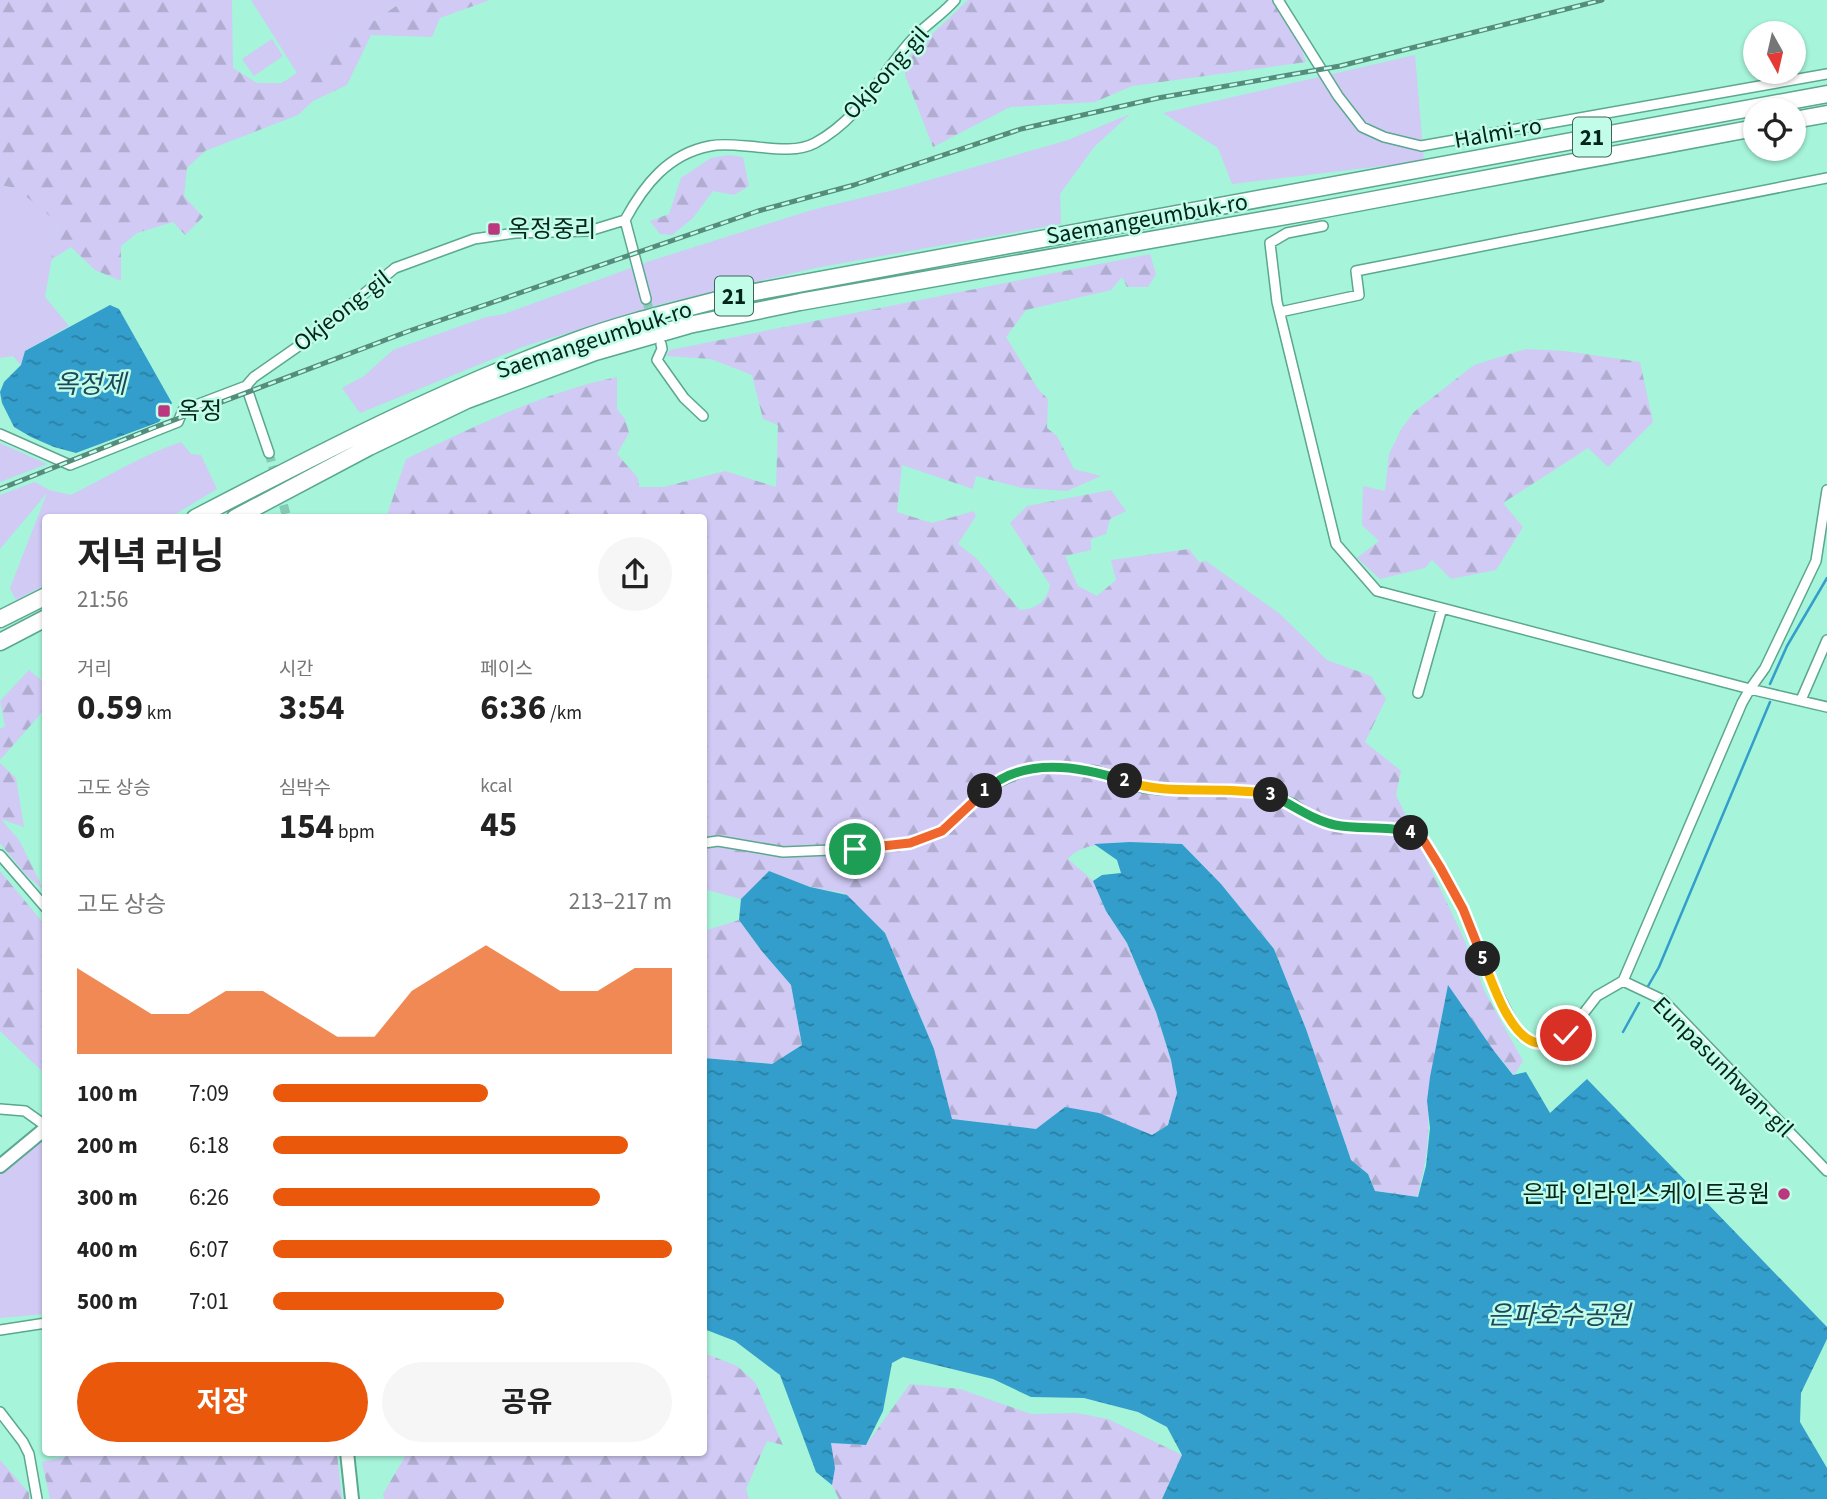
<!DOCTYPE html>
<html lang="ko">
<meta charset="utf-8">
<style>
:root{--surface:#fff;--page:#f6f6f6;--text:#222;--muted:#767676;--accent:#ea580c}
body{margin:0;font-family:"Source Sans 3","Noto Sans KR",sans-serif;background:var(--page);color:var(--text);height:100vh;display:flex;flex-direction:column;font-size:26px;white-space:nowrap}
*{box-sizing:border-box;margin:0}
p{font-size:23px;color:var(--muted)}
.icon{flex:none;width:38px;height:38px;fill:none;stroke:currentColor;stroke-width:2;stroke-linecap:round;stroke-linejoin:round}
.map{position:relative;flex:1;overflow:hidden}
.sheet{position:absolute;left:42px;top:514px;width:665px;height:942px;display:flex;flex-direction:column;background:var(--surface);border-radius:7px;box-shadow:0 2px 5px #0004}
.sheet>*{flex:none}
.needle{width:46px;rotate:172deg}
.tools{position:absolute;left:1743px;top:21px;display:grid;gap:14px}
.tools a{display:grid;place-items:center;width:63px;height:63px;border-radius:50%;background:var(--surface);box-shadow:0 2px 5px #0004;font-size:35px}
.pin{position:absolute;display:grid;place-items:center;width:60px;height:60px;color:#fff;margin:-30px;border:4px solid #fff;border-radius:50%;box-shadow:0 2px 7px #0007}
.km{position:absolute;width:35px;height:35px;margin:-18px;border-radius:50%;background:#222;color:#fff;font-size:19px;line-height:35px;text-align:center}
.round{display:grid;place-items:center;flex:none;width:74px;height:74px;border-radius:37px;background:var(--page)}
.headline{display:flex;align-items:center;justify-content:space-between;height:119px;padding:0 35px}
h1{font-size:38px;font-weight:700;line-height:52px}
.figures{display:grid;grid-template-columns:repeat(3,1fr);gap:10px;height:119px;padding:7px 35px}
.figures div{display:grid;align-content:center}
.figures b{font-size:35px;font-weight:700}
.figures small{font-size:19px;font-weight:400}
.figures p{font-size:19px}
.chart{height:196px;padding:14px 35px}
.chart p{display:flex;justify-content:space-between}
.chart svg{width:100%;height:126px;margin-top:7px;fill:var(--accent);opacity:.7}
.cta{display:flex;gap:14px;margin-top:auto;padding:14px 35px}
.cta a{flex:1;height:80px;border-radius:42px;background:var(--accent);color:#fff;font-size:28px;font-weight:700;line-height:80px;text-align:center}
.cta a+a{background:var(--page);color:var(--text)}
ul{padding:0 35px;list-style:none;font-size:23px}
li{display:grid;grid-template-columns:112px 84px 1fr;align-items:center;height:52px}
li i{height:18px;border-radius:9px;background:var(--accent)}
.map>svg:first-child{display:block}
</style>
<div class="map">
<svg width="1827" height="1499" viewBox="0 0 1827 1499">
<defs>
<pattern id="forest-firs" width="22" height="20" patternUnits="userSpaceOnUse" patternTransform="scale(1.75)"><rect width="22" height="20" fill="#d0caf5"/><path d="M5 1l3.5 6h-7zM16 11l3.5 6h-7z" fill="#b1add1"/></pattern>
<pattern id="water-ripples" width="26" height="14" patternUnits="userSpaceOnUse" patternTransform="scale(1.75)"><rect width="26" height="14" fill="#339dcb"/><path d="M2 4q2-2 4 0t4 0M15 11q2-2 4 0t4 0" fill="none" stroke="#2980a4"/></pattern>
</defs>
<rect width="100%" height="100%" fill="#a6f4da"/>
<path fill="#d0caf5" d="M251 0H405L297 73Z
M272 39 283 56 254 76 242 59Z
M1415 55 1424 161 1232 184 1218 148 1163 113Z
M1130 114 1094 147 1060 194 1061 224 815 268 661 304 522 347 360 413 342 388 364 376 393 350 486 317 504 314 653 260 812 210 898 189 1068 140Z
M0 185 16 187 58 223 45 297 69 326 25 351 21 365 13 356 0 358Z
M181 442 191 454 201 455 217 489 169 518H46L45 585 16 600 10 588 47 493 0 549V495L35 482 49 490 71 495C107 477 142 455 181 442Z
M0 443 47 464 0 482Z
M45 1137V1314L0 1318V1174Z"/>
<path fill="url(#forest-firs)" d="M0 0H232L233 68 257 83H282L405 0H490L440 18 432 37 371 35 347 85 313 101 298 115 205 151 187 168 184 196 203 217 185 235 173 222 137 233 121 246V281L95 270 71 247 51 260 58 223 16 188 0 185Z
M968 0H1286L1306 62 1132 86 1095 102 1010 107 933 147 905 75V60Z
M728 155 743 157 749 186 734 195 713 191 693 218 672 235 660 234 650 221 669 214 681 178 711 158Z
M1150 254 1156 274 1148 287H1127L1122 277 1111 290 1026 310 1006 337 1038 389 1048 399 1047 428 1057 436 1074 469 1101 476 1067 491 1022 488 976 476 973 489 902 465 897 512 932 523 974 511 976 516 958 544 976 558 1020 610C1037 609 1047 601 1050 585L1010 523 1027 506 1111 490 1126 511 1110 519 1106 534 1091 539V550L1065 556 1078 586 1097 596 1116 580 1111 560 1189 549 1199 562 1206 561 1280 614 1327 660 1371 676 1386 699 1365 742 1401 771 1396 795 1465 941 1485 992 1523 1061 1514 1075 1494 1051 1427 1101C1431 1135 1426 1164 1417 1197L1375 1191 1368 1174 1351 1160 1306 1029 1274 949 1221 884 1182 844C1153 844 1087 835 1068 859L1093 881 1106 911 1127 943 1156 1012 1171 1060 1177 1093 1168 1125 1152 1135 1065 1107 1036 1129 951 1119 934 1049 885 933 844 893 810 887 769 871 741 899 707 890 704 885V518H386L406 459C476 426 541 393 617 377V409L625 419 629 433 617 454 638 478 639 487H664L725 471 776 487 778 425 763 419 752 375 711 359 666 356 670 350Z
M1526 349 1565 351 1640 362 1653 422 1608 467 1588 448 1503 503 1523 527 1496 570 1451 579 1432 560 1425 568 1380 579 1357 558 1379 541 1362 525 1363 486 1385 491 1389 454 1402 428 1414 412 1474 365Z
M29 670 45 683V709L0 760V729L5 726 0 701Z
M0 763 16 778 24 827 1 819 19 840 43 888 45 886V891L26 875 0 843Z
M0 871 45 925V1074L0 1031Z
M739 920 761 950 791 985 802 1045 772 1064 704 1058V931Z
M704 1353 737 1366 755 1382 783 1445 767 1441 746 1489 749 1499H384L383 1494 407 1453 704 1452Z
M910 1384 960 1389 1031 1414 1076 1413 1108 1419 1182 1455 1162 1499H839L832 1485 831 1443 866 1445Z
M85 1452 337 1453 342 1499H50L42 1462Z
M0 1460 29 1493V1499H0Z"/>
<path fill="url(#water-ripples)" d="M110 305 119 309 172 403 159 422 76 453 54 447 31 437 14 427 2 403 0 392 4 382 21 365 25 351Z
M1130 842 1182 844 1221 884 1274 949 1306 1029 1351 1160 1368 1174 1375 1191 1418 1197 1426 1166 1430 1128 1427 1101 1430 1077 1448 985 1494 1051 1513 1075 1526 1072 1550 1113 1587 1079 1827 1327V1339L1801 1393 1800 1422 1827 1468V1499H1162L1182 1455 1167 1427 1138 1412 1084 1398 1031 1397 993 1379 903 1357 892 1363 883 1411 866 1445 831 1443 835 1468 832 1485 816 1472 780 1375 735 1341 704 1329V1058L772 1064 802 1045 791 985 761 950 739 920 741 899 769 871 810 887 847 895 885 933 934 1049 952 1119 1036 1129 1065 1107 1099 1113 1152 1135 1168 1125 1177 1093 1171 1060 1156 1012 1127 943 1106 911 1093 881 1102 875 1121 873 1117 860 1094 844Z"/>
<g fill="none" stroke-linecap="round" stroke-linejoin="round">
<path stroke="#339dcb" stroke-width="2.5" d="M1770 684 1787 646 1827 578
M1647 988 1659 967 1770 702
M1623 1032 1639 1003"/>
<path stroke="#85cab4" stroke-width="9" stroke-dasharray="9 4.5" stroke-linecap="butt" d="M646 299 658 337
M269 453 276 479
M280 492 287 518"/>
<defs>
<path id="street" d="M1278 0 1338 96 1362 127 1384 137 1421 146 1827 74
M625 220 646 299
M1323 226 1287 233 1270 243 1277 302 1336 544 1377 591 1750 689 1765 668 1816 561 1827 490
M1280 312 1359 295 1356 271 1827 178
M661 344 662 349 657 360 684 398 703 416
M246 386 269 453
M0 434 70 465 178 422 183 410 246 386 254 377 313 336 395 268 474 239 515 233 589 231 625 220C644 185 668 154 710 146 725 143 742 146 757 147 776 149 798 152 815 143 859 119 877 80 909 43 922 27 941 16 955 0
M1418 693 1442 608
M1801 700 1827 640
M704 843 718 841 783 852 855 849 910 843 942 831 992 785 1025 770 1061 767 1096 771 1144 788 1163 790 1215 789 1267 793 1293 804 1312 817 1334 825 1409 831 1425 841 1463 909 1492 982 1514 1026 1522 1036 1537 1043 1552 1041 1566 1036 1597 996 1623 981
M0 855 46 908
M1623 981 1742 703 1750 689 1827 707
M1623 981 1663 1000 1827 1171
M0 1109 25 1111 46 1126
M0 1330 46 1323
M0 1412 23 1442 29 1454 37 1499"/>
<path id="secondary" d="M0 1166 46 1128
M347 1452 352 1499"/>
<path id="highway" d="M1794 120 1827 114
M195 518C320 453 443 389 575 341 626 322 680 310 733 296L1827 94
M235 518 369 447 467 400 595 352 689 325 800 302 1314 211 1755 128
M0 619 46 596
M0 642 46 618"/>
</defs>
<use href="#street" stroke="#5ba790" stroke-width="12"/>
<use href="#secondary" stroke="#5ba790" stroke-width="16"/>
<use href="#highway" stroke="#5ba790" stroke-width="19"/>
<use href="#street" stroke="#fff" stroke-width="9"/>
<use href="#secondary" stroke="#fff" stroke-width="12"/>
<use href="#highway" stroke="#fff" stroke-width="16"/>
<defs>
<path id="rail" d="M0 489 153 428 409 331 758 211 854 185 1021 129 1158 98 1340 66 1602 0"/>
</defs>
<use href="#rail" stroke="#558c7b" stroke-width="5"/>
<use href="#rail" stroke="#c1fde8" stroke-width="2.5" stroke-dasharray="8" stroke-linecap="butt"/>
</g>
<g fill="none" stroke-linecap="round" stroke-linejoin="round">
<defs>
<path id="split-1" d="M855 849 910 843 942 831 985 791"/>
<path id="split-2" d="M985 791C1022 756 1081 766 1125 781"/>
<path id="split-3" d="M1125 781C1162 794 1200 788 1239 791 1249 792 1261 791 1271 795"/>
<path id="split-4" d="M1271 795C1292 804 1312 820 1335 825 1360 830 1388 825 1411 833"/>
<path id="split-5" d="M1411 833 1424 841 1440 867 1463 909 1483 959"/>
<path id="split-6" d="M1483 959C1492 982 1511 1041 1539 1043 1548 1044 1558 1039 1566 1035"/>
</defs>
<use href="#split-1" stroke="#fff" stroke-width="14"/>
<use href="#split-2" stroke="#fff" stroke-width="14"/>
<use href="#split-3" stroke="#fff" stroke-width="14"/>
<use href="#split-4" stroke="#fff" stroke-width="14"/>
<use href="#split-5" stroke="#fff" stroke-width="14"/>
<use href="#split-6" stroke="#fff" stroke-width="14"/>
<use href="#split-1" stroke="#f0652b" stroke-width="9"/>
<use href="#split-2" stroke="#22a559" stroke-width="9"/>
<use href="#split-3" stroke="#f5b400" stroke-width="9"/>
<use href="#split-4" stroke="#22a559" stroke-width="9"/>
<use href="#split-5" stroke="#f0652b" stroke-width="9"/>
<use href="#split-6" stroke="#f5b400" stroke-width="9"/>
</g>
<g fill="#bb377e" stroke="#c1fde8" stroke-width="2.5">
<rect x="487" y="222" width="14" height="14" rx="3.5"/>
<rect x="157" y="404" width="14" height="14" rx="3.5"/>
<circle cx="1784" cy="1194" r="7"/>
</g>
<g text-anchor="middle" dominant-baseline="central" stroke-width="5" stroke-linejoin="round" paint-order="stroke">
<g fill="#c1fde8" stroke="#3c6558" stroke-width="2">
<rect x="1573" y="117.5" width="38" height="39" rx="5"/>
<rect x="715" y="276.5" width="38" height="39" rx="5"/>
</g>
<g font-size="23" font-weight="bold" fill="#03241b">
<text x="1592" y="137">21</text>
<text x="734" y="296">21</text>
</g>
<g font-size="24" fill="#03241b" stroke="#c1fde8">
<text transform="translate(886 73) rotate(-48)">Okjeong-gil</text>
<text transform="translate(1498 133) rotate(-10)">Halmi-ro</text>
<text transform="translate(1147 219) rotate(-10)">Saemangeumbuk-ro</text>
<text transform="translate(342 311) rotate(-38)">Okjeong-gil</text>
<text transform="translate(594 340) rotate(-18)">Saemangeumbuk-ro</text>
<text transform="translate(1723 1067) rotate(45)">Eunpasunhwan-gil</text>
</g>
<g font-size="24" fill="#03241b" stroke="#c1fde8" text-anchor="start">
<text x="508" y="229">옥정중리</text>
<text x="178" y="411">옥정</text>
<text x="1770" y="1194" text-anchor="end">은파 인라인스케이트공원</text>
</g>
<g font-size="26" font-style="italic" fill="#1d475b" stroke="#c1fde8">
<text x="90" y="384">옥정제</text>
<text x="1559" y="1315">은파호수공원</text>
</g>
</g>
</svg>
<div class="tools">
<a><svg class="needle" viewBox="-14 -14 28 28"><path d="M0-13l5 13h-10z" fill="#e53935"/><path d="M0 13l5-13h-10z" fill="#767676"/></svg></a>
<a><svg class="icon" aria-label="locate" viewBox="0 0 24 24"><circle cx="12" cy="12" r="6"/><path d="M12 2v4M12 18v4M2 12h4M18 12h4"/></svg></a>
</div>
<div class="pin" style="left:855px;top:849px;background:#1e9e55"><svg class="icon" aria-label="arrive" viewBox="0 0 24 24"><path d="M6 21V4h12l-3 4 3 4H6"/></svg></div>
<div class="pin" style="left:1566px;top:1035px;background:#d93025"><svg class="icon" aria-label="check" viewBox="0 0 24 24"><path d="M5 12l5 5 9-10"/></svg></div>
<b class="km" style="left:985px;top:791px">1</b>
<b class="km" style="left:1125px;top:781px">2</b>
<b class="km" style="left:1271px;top:795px">3</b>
<b class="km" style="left:1411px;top:833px">4</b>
<b class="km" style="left:1483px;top:959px">5</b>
<section class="sheet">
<div class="headline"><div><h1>저녁 러닝</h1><p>21:56</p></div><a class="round"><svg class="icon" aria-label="share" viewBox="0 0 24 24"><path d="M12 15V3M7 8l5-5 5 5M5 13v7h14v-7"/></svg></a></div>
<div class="figures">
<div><p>거리</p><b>0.59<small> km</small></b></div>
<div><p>시간</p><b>3:54</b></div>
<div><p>페이스</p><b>6:36<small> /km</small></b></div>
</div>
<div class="figures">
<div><p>고도 상승</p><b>6<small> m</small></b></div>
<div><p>심박수</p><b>154<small> bpm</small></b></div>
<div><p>kcal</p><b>45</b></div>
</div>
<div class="chart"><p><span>고도 상승</span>213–217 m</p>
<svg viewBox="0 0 160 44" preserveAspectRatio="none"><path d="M0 44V14L10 22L20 30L30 30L40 22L50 22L60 30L70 38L80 38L90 22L100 14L110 6L120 14L130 22L140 22L150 14L160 14V44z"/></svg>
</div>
<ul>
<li><b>100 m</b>7:09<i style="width:54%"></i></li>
<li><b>200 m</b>6:18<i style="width:89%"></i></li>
<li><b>300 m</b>6:26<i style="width:82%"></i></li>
<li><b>400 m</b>6:07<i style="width:100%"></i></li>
<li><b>500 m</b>7:01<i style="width:58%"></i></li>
</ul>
<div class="cta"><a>저장</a><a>공유</a></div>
</section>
</div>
